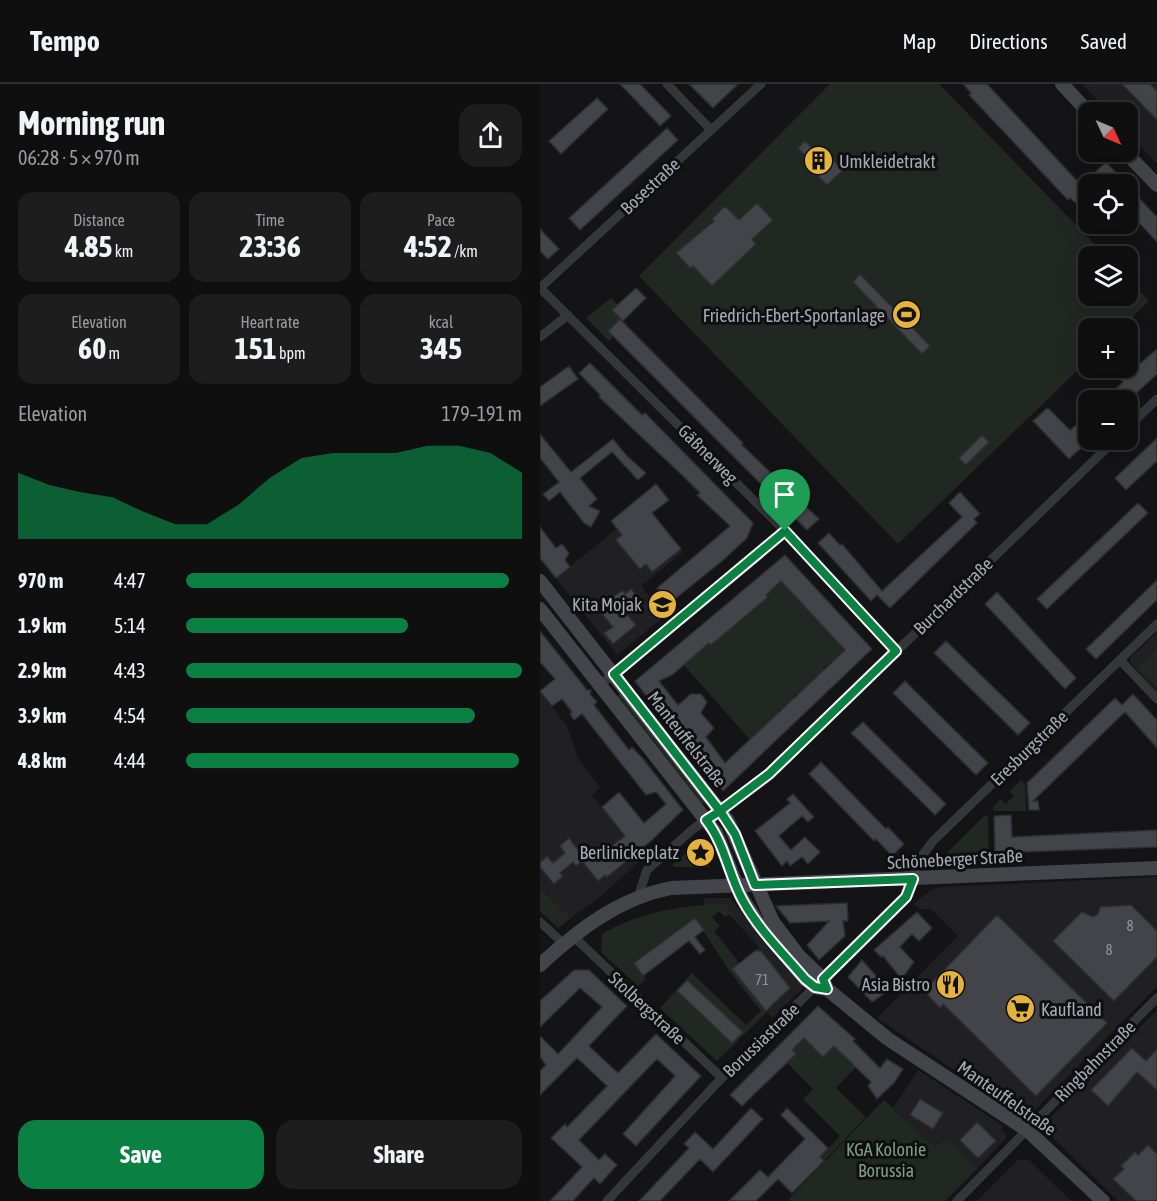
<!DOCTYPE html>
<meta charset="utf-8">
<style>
:root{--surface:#0f0f10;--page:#1d1d1e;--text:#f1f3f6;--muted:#9b9c9f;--line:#2f2f30;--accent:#0b8043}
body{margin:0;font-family:"Asap Condensed",sans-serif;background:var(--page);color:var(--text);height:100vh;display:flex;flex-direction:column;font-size:22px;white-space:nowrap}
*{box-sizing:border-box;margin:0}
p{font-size:20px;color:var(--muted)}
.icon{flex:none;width:33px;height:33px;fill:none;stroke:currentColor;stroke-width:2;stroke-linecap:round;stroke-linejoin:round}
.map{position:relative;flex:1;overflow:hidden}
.sheet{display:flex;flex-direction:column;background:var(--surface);width:540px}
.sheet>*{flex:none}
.needle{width:39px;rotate:134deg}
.fabs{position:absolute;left:538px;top:18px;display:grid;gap:12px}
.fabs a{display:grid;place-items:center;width:60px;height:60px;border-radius:12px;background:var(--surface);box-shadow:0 6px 24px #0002,0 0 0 2px var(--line);font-size:30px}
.pin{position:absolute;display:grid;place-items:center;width:51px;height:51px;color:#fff;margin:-62px -26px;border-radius:50% 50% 50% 0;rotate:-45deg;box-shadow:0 0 6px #0007}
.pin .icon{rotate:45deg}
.round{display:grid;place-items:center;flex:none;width:63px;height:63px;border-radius:18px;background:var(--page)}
.head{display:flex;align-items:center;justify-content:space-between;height:102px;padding:0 18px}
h1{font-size:33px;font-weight:700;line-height:45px}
.stats{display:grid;grid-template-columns:repeat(3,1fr);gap:9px;height:102px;padding:6px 18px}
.stats div{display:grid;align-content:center;border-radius:15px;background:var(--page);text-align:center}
.stats b{font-size:30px;font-weight:700}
.stats small{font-size:16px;font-weight:400}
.stats p{font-size:16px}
.chart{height:168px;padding:12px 18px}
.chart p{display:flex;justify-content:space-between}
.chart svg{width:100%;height:108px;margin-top:6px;fill:var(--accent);opacity:.7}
.action{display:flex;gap:12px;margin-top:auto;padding:12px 18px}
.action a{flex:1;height:69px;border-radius:18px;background:var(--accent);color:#fff;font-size:24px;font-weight:700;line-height:69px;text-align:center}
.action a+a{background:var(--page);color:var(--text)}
ul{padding:0 18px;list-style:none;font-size:20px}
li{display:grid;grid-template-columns:96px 72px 1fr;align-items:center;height:45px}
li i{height:15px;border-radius:8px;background:var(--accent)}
header{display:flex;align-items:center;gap:36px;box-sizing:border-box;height:84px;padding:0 30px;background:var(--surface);border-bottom:2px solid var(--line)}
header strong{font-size:28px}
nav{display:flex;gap:33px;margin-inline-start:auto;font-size:21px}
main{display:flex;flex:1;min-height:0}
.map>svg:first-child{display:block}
</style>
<header>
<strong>Tempo</strong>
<nav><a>Map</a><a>Directions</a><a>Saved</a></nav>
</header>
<main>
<section class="sheet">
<div class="head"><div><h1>Morning run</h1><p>06:28 · 5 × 970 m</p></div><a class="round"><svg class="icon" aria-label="share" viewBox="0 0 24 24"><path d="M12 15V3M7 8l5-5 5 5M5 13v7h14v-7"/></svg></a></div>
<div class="stats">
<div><p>Distance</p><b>4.85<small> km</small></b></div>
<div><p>Time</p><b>23:36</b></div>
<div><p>Pace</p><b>4:52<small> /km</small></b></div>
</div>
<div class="stats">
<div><p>Elevation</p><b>60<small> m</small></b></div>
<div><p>Heart rate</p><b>151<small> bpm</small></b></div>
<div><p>kcal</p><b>345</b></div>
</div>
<div class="chart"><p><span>Elevation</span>179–191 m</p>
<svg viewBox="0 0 160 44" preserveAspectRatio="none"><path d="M0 44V17L10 22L20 25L30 27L40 33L50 38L60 38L70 30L80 19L90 11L100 9L110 9L120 9L130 6L140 6L150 9L160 17V44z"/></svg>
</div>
<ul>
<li><b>970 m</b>4:47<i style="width:96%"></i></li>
<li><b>1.9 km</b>5:14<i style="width:66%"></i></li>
<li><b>2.9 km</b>4:43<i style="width:100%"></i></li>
<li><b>3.9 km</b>4:54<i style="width:86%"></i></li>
<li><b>4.8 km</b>4:44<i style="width:99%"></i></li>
</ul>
<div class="action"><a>Save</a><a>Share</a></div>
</section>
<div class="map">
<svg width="617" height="1117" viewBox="0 0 617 1117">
<rect width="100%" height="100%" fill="#141416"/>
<path fill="#202023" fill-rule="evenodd" d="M542 0H617V80L588 49V28H569Z
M106 421 143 468 101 502 125 532 77 571 16 494Z
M617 548V609L590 578 591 573Z
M0 608 27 642 38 674 60 703 52 711 103 774 61 812 31 834 0 804Z
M617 793V903L492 1029 487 1030 477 1024 475 1027 337 934 418 852 391 825H380L373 820 391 806 400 803Z
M163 814H190L263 900 262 905 232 934 192 885 170 852ZM179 827 185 833 189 830 219 863 198 880 197 876 174 847 180 842 172 833Z
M617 926V1117H578L512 1053 514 1050 505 1042 509 1035Z
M378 986 463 1042 461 1045 467 1053 437 1085 407 1053 395 1065 353 1024Z
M478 1076H489L531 1117H437Z"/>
<path fill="#212822" d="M290 0H399L566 172H549V212H588V195L609 217 581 244H549V275L358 460 99 192Z
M71 214 78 221 73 227 81 235 68 247 73 253 69 257 46 234Z
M244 493 286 546 311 564 283 584 285 586 274 596 270 597V601L259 611 257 609 253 613 254 615 244 626 242 624 238 627 239 630 228 641 224 640V645L211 657 143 580 169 559 171 561 227 513 226 511Z
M617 565V603L597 583Z
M80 609 166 717 162 720 77 612Z
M481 696 485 700 486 727H454L453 723 461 715 465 720 474 712 470 707Z
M445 731 448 732 449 777 397 779Z
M159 758 166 768 163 770 166 780 170 779 169 783H133V780Z
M0 804 31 834 18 844 0 827Z
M184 819 204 844 189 830 185 833 179 827 172 833 180 842 174 847 197 876 198 881 193 886 227 928 177 977 120 924 152 889 206 941 221 927 190 888 155 834 94 879 106 895 98 902 61 868 62 850C101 827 139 823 184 819Z
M281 945 316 983 296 1004 326 1033 284 1077 280 1073 300 1052 263 1015 273 1005 247 979 255 970 252 966 264 954 283 973 289 967Z
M344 1016 395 1064 407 1053 437 1085 405 1117H251L249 1115Z"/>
<path fill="#434449" stroke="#2e2e31" stroke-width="1.5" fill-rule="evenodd" d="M80 0H100L131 32 120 42Z
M149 0H198L173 24Z
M423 0H447L541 101 566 78 583 96 578 100H549V130L530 114 528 116 429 11 431 9Z
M582 0H610L617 7V36Z
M57 14 68 25 21 70 9 57Z
M127 44 138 56 40 146 29 134Z
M265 57 287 79 292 75 303 86 287 101 276 90 280 86 258 64Z
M588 102 617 133V158L588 127Z
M217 119 233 136 212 155 216 160 172 202 153 182 150 184 136 169 174 137 172 135 185 122 199 136Z
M0 145 19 165 8 175 0 167Z
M320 190 390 262 382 270 313 198Z
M96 204 106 214 83 237 72 226Z
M80 235 203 359 202 361 279 435 267 446 68 247Z
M617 265V290L589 316H564L583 298 581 296Z
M50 279 102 331 105 329 213 439 207 454 181 478 121 526 110 513 119 505 117 504 190 442 157 411 160 409 143 392 59 313 60 311 39 289Z
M29 282 38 295 0 322V303Z
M506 325H509L530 346 549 331V357L529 375 493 337Z
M0 350 31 388 73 355 87 372 106 389 98 396 72 368 40 394 57 415 49 422 60 427 51 443 44 439 20 408 9 417 3 410 19 398 0 374Z
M442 351 449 358 426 381 419 374Z
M617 354V377L586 406 575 394Z
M116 400 129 416 112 429 141 465 112 488 106 480 100 485 76 456 82 451 71 437Z
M420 408 440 430 434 435 437 439 350 524 337 511 331 517 278 459 289 449 300 461 302 460 342 507 422 433 409 419Z
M598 419 608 429 507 525 497 515Z
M0 443 16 464 22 460 29 469 25 476 30 483 16 494 0 474Z
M245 471 332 565 183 707 143 657 148 653 121 619 113 621 95 597ZM241 497 305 566 185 679 166 653 174 644 161 629 167 618 161 610H151L138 621 119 597 132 591 169 559 171 561 228 513 226 511Z
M617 496V516L556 575 546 565Z
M91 505 100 516 85 528 96 541 73 560 64 549 73 543 57 524 83 506 85 510Z
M457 508 536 594 525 605 445 520Z
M0 547 47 606H51L50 610 57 618 54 621 89 666 92 663 104 676 143 726 112 756 67 793 65 791 58 797 42 777 36 782 33 778 20 789 23 792 14 800 0 783V779L7 772 13 779 25 769 20 762 29 754 44 774 64 758 69 764 85 752 62 723 79 708 104 739 126 720 116 708 106 711 42 630 34 636 30 630 32 628 22 615 12 622 0 607 15 595 0 578Z
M406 557 490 639 478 651 394 569Z
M365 597 448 679 436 691 353 609Z
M593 610 617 636V664L585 628 493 717H498L499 726H489L487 699 575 614 582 621Z
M323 638 406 720 395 731 311 649Z
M281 678 346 745 348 743 364 760 352 772 336 755 334 757 269 690Z
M253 710 274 733 268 738 262 732 239 752 251 766 265 753 280 768 268 780 262 773 250 782 247 777 242 782 215 747 250 719 247 715Z
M471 731 472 753 617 746V763L455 769 454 732Z
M307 819 308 837H303L305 852 279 876 267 861 289 837 250 839 236 822Z
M591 821 617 847V873L574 917 513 857 542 828 553 833 558 830 560 823Z
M377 828 392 844 379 857 372 850 360 863 374 878 363 893H360L343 872 341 873 334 866Z
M457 831 567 939 496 1012 403 920 400 924 384 907Z
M155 834 164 846 155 853 165 866 160 870 149 857 103 892 94 879Z
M215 867H221L250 904 226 927 192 885Z
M322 876 349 906 332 918 308 893Z
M34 886H49L87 922 49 962 78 989 116 950 161 992 96 1062 83 1050 135 992 117 975 39 1056 59 1076 65 1070 77 1081 60 1100 54 1094 33 1117H10L42 1083 11 1054 25 1040 27 1043 67 1002 37 974 0 1011V987L6 981 0 973V952L18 970 62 923 40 904 0 943V917Z
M147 896 203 948 192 959 137 907Z
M278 922 315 955 313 957 340 984 347 975 363 985 354 999 337 1015 328 1002 331 998 294 962 283 973 264 954 252 966 256 970 202 1022 190 1011Z
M592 964 606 977 617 965V1006L597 988 568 1022 551 1006Z
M380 1015 403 1029 393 1045 370 1031Z
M211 1024 223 1035 173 1088 160 1075 120 1117H99L149 1064 144 1060 155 1048 173 1065Z
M247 1024 288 1064 280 1073 284 1077 252 1109 238 1095 216 1117H189L220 1086 228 1093 265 1055 241 1031Z
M437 1038 456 1057 438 1074 420 1056Z
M608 1061 617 1070V1117H596L573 1095 584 1085 581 1082 595 1068 598 1071Z"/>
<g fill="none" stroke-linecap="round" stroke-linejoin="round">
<path stroke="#35363a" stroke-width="9" d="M127 0 171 46
M0 204 254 456 356 567
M0 204 221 0
M0 253 28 231
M588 343 617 315
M580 576 617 615
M60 601 245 447
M98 813 107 786 153 745 208 707 241 679 575 356
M0 838 24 860
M33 852 182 994
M67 1117 176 1000 366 813 382 772 393 757 617 540
M417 1117 617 914"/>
<path stroke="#44454a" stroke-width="14" d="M522 0 549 29
M585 68 617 101
M0 497 188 737 233 838 259 872 283 895 287 905 348 955 487 1046 563 1117
M0 525 176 749 202 814 218 839 265 895 275 903 287 905
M0 881C38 846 79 814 131 804L617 784"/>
</g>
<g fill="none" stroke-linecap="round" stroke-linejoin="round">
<defs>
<path id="route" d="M245 447 74 590 180 727 166 736C185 760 188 789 202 815 218 845 244 870 265 895L275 903 287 905 283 895 366 813 373 795 215 801 195 750 180 727 229 690 356 567 245 447"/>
</defs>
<use href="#route" stroke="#fff" stroke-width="12"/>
<use href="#route" stroke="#0b8043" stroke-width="8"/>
</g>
<defs>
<symbol id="building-disc" viewBox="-11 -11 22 22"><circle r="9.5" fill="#e3b33e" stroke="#0f0f11"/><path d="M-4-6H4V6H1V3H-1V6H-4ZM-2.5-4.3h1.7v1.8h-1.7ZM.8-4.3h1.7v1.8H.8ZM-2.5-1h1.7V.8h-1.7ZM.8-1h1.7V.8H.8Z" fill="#111"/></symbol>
<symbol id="stadium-disc" viewBox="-11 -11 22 22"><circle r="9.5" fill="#e3b33e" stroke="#0f0f11"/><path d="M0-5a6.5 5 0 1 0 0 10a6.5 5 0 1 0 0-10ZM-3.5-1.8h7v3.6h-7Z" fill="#111"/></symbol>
<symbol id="school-disc" viewBox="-11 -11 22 22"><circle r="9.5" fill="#e3b33e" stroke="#0f0f11"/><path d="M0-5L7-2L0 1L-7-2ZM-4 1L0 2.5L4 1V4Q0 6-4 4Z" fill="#111"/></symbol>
<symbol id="sight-disc" viewBox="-11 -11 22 22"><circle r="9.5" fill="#e3b33e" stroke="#0f0f11"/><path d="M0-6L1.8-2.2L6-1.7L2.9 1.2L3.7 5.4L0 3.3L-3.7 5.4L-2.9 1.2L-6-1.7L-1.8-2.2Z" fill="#111"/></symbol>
<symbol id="restaurant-disc" viewBox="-11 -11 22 22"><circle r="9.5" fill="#e3b33e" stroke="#0f0f11"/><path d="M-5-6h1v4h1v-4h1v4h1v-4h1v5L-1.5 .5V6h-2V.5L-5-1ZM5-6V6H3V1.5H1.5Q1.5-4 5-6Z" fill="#111"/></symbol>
<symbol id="supermarket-disc" viewBox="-11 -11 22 22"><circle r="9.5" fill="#e3b33e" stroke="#0f0f11"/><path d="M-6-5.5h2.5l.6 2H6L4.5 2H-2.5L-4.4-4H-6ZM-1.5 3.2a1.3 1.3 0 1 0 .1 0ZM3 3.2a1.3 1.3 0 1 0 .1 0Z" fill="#111"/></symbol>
</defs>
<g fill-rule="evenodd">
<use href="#building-disc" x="262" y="60" width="33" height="33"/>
<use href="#stadium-disc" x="350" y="214" width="33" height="33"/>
<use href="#school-disc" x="106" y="504" width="33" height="33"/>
<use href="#sight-disc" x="144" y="752" width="33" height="33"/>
<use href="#restaurant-disc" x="394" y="884" width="33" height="33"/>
<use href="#supermarket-disc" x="464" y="908" width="33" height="33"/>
</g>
<g text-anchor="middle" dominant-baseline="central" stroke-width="6" stroke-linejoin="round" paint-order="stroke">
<g font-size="15" fill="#8e919a">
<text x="590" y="841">8</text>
<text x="569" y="865">8</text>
<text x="222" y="895">71</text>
</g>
<g font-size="18" fill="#a7abb5" stroke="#0f0f11" text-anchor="end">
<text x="299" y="77" text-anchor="start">Umkleidetrakt</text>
<text x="345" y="231">Friedrich-Ebert-Sportanlage</text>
<text x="102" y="520">Kita Mojak</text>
<text x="139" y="768">Berlinickeplatz</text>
<text x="390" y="900">Asia Bistro</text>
<text x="501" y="925" text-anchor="start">Kaufland</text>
</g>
<g font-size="18" fill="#a7abb5" stroke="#0f0f11">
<text transform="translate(110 102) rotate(-43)">Bosestraße</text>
<text transform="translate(168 370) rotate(45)">Gäßnerweg</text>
<text transform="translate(413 512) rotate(-44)">Burchardstraße</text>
<text transform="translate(147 655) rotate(52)">Manteuffelstraße</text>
<text transform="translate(489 664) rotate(-44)">Eresburgstraße</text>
<text transform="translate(415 775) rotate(-3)">Schöneberger Straße</text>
<text transform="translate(107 924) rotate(43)">Stolbergstraße</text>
<text transform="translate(221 956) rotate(-44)">Borussiastraße</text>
<text transform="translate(555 977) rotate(-45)">Ringbahnstraße</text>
<text transform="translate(467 1014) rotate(35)">Manteuffelstraße</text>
</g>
<g font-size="18" fill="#7f9e82" stroke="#0f0f11">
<text x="346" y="1065">KGA Kolonie<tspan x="346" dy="21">Borussia</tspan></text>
</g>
</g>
</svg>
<div class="fabs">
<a><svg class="needle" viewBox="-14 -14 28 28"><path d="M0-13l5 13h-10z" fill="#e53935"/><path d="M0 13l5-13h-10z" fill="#9b9c9f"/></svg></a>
<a><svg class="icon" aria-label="locate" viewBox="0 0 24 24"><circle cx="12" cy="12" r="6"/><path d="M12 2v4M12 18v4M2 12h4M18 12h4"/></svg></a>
<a><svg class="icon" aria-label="layers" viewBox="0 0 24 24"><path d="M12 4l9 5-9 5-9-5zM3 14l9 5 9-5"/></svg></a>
<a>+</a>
<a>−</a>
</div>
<div class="pin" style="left:245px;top:447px;background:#1e9e55"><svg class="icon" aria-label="arrive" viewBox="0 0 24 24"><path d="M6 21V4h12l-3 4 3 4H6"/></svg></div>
</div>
</main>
